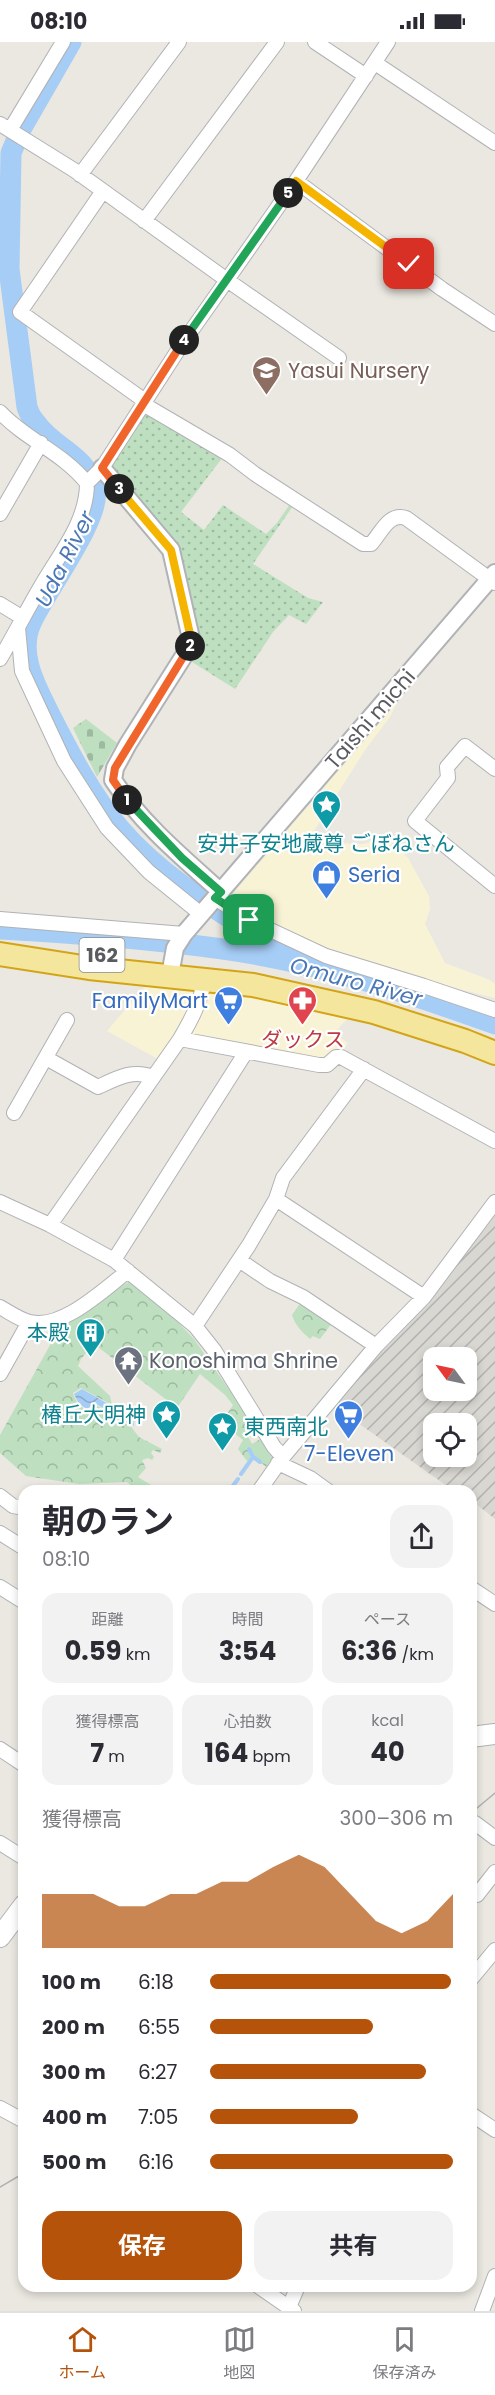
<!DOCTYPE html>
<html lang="ja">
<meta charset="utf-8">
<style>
:root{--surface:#fff;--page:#f2f2f3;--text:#2b2b33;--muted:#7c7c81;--line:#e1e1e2;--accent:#b45309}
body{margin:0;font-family:Poppins,"Noto Sans JP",sans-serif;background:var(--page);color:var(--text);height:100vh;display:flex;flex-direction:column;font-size:22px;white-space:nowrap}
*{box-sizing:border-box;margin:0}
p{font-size:20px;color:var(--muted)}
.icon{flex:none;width:33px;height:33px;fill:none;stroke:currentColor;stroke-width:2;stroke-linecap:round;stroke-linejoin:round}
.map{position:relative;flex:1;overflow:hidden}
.sheet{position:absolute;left:18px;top:1443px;width:459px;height:807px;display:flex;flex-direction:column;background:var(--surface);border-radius:18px;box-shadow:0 3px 9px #0003}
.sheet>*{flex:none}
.needle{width:39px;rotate:303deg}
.tools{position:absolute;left:423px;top:1305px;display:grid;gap:12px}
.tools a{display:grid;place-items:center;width:54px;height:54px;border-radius:12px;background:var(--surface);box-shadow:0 3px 9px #0003;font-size:30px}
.pin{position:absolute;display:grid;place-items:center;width:51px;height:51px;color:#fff;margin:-26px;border-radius:12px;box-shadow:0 3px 9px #0006}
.km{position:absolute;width:30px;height:30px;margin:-15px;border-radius:50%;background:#222;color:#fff;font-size:16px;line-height:30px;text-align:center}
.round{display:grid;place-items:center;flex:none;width:63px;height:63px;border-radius:18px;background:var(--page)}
.headline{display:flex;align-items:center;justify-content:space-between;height:102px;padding:0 24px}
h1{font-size:33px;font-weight:700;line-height:45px}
.metrics{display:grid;grid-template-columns:repeat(3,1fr);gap:9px;height:102px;padding:6px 24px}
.metrics div{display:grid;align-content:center;border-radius:15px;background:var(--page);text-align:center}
.metrics b{font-size:26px;font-weight:700}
.metrics small{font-size:16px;font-weight:400}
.metrics p{font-size:16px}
.chart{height:168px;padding:12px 24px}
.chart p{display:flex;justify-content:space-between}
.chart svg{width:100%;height:108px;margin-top:6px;fill:var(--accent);opacity:.7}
.button{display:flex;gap:12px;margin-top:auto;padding:12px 24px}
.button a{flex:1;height:69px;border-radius:18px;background:var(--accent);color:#fff;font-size:24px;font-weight:700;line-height:69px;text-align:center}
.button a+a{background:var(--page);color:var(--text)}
ul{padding:0 24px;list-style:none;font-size:20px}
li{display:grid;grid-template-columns:96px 72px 1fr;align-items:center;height:45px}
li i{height:15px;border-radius:8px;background:var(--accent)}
.status{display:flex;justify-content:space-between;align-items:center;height:42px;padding:0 30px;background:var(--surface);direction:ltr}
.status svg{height:16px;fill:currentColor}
.dock{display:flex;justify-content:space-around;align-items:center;height:84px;border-top:2px solid var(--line);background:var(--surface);font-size:16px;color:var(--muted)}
.dock a{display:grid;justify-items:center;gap:3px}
.dock .active{color:var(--accent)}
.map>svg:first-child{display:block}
</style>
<div class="status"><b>08:10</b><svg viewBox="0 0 49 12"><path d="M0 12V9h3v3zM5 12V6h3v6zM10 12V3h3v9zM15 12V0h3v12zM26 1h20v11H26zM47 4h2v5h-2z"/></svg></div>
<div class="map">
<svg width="495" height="2269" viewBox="0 0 495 2269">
<defs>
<pattern id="industrial-furrows" width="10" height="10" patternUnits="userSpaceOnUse" patternTransform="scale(1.5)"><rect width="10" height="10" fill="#d9d7d2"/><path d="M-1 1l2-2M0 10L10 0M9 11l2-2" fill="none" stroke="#b3b1ae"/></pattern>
<pattern id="grass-dots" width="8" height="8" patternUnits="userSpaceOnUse" patternTransform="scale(1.5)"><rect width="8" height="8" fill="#bee0c0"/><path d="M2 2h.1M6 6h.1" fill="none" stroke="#9db99f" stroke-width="1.8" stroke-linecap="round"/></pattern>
<pattern id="forest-crowns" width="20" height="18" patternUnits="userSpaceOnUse" patternTransform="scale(1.5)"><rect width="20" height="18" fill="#bee0c0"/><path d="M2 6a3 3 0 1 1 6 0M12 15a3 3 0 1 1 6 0" fill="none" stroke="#9db99f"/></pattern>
<pattern id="cemetery-stones" width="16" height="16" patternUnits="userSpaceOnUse" patternTransform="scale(1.5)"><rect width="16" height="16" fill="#bee0c0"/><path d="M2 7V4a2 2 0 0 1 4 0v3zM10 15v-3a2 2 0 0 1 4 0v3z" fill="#9db99f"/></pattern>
<pattern id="water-waves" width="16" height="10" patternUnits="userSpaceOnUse" patternTransform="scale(1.5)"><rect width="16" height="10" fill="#a5cdf5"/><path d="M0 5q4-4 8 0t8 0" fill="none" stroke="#89a9ca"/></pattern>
</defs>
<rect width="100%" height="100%" fill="#eae8e0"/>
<path fill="#f9f3d6" d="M398 659 390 675 365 708 314 789 325 798 336 801 362 802 368 801 377 792 384 794 408 816 429 854 430 867 425 882 445 921 490 938 495 942V956L407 934 324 909 225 861Z
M146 943 193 948 196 954 188 973 158 1017 107 989Z
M214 947 349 975 334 991 348 1001 342 1010 321 1020 190 994 189 990 207 952Z"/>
<path fill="url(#industrial-furrows)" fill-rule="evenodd" d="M495 1169V1477L471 1458V1449H454L334 1364 427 1258ZM434 1316H466V1348H434ZM434 1382H466V1414H434Z"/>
<path fill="url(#grass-dots)" d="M145 367 223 415 181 470 204 488 223 463 266 492 277 481 292 459 295 461 253 522 308 556 323 560 306 582 289 573 273 590 235 647 189 618 174 501 112 432 111 421Z"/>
<path fill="url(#forest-crowns)" d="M130 1239 171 1273 194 1297 255 1385 246 1391 252 1402 262 1396 274 1414 266 1425 255 1415 250 1405 247 1406 251 1416 247 1419 238 1407 243 1398 221 1381 233 1363 225 1353 200 1332 177 1366 94 1302 81 1317 78 1324 110 1354 112 1363 81 1346 73 1351C76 1360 79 1364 87 1369L98 1364 132 1386 139 1395 162 1407 160 1411 153 1408 151 1411 154 1415 152 1418 148 1416 142 1418 146 1426 138 1435 159 1448 137 1449 127 1440 79 1442 32 1435 26 1434 0 1411V1393L54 1296 57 1284Z
M301 1260 332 1281 320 1297 313 1294 310 1297C302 1290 295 1283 292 1273Z"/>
<path fill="url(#cemetery-stones)" d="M86 677 117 701 97 735 73 686Z"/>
<path fill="url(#water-waves)" d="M82 1347 133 1376 134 1384 98 1363 94 1362 87 1367 79 1362 74 1352Z"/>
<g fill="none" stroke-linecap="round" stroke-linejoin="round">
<path stroke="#a5cdf5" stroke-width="4" d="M253 1415 260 1420
M241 1432 253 1415 249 1407
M232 1445 238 1437"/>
<path stroke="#a5cdf5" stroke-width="21" d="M71 0 21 87 11 111 9 227 27 365C29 371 32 377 36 381 55 408 86 411 95 448 102 475 43 553 31 581 17 612 36 644 49 671 70 712 91 753 120 787 169 844 241 881 302 923
M0 887C74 891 149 897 223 907 316 920 407 950 495 982"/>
<defs>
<path id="minor" d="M315 0 366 34
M375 21 495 101
M0 82 74 128 227 238 296 139 388 0
M10 88 63 0
M80 133 179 0
M296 139 442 247 495 282
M103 149 20 270 145 359
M144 179 277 0
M143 362 230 413 255 432 363 502H371C381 491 389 470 406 476L495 541
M0 370C26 398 62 410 87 441 87 480 60 511 41 544 27 568 14 593 0 617
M87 441 102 426 182 302 227 238 339 316
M0 472 41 401
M0 562 23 576
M18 586 22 629 64 719 107 786 149 830 201 872
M495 727 465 704 447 725 448 736 415 779 495 844
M215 856 249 878 326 914 424 944 495 968
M0 877 184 892
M180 997 319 1023H327L336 1015H341L495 1099
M46 1016 98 1045C117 1036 133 1027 153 1035
M14 1071 67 978
M276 1157 424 1255
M0 1160 50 1183 114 1218 195 1284 214 1308 274 1405 283 1415
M50 1183 180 997C191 978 201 960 204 938
M114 1218 246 1010
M239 1218 270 1239 303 1255 376 1304
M0 1265C9 1270 20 1278 30 1280 62 1288 103 1248 128 1229
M195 1284 249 1203 276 1157 283 1136 364 1027
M0 1332 29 1280
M278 1421 310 1436 328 1449
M259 1449 283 1415 376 1304 424 1255 495 1160
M0 1454 13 1464 24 1466
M0 1491 24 1506
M0 1545 24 1560
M471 1546 495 1562
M0 1707 24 1723
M475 1781 495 1796
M0 1801 24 1816
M471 1849 477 1853 495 1830
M471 1937 495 1908
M0 2066 24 2079
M471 2072 495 2088
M258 2244 294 2269
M289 2265 298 2244
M482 2269 495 2234"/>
<path id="tertiary" d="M102 426 171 508 192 601 128 702 115 726 113 738C141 781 183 816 221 850
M170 933 175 906 184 892 495 531"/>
<path id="secondary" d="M471 1695 495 1692
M0 1895 24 1863"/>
<path id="trunk" d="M0 912 89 926 253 943 374 970 465 999 495 1011"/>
</defs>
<use href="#minor" stroke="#b1b2b6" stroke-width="16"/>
<use href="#tertiary" stroke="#b1b2b6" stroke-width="20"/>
<use href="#secondary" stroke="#b0b2b6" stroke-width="22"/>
<use href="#trunk" stroke="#d3a417" stroke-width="26"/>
<use href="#minor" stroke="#fff" stroke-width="14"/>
<use href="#tertiary" stroke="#fff" stroke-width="16"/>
<use href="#secondary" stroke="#fff" stroke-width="20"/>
<use href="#trunk" stroke="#f4e69c" stroke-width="22"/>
<path stroke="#b0b1b1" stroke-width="1.5" d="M471 1771 495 1751
M0 2145 24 2131"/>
</g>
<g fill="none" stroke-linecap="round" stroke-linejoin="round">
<defs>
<path id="split-1" d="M127 758 182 816 221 850 215 856 249 878"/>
<path id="split-2" d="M127 758 113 738 115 726 190 604"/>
<path id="split-3" d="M119 447 171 508 192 601 190 604"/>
<path id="split-4" d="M119 447 102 426 184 298"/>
<path id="split-5" d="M184 298 288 151"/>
<path id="split-6" d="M288 151 296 139 409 222"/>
</defs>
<use href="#split-1" stroke="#fff" stroke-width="12"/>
<use href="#split-2" stroke="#fff" stroke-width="12"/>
<use href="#split-3" stroke="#fff" stroke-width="12"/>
<use href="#split-4" stroke="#fff" stroke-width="12"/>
<use href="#split-5" stroke="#fff" stroke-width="12"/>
<use href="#split-6" stroke="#fff" stroke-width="12"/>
<use href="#split-1" stroke="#22a559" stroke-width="8"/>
<use href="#split-2" stroke="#f0652b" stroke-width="8"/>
<use href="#split-3" stroke="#f5b400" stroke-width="8"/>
<use href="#split-4" stroke="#f0652b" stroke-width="8"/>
<use href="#split-5" stroke="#22a559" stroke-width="8"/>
<use href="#split-6" stroke="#f5b400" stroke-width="8"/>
</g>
<defs>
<symbol id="school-pin" viewBox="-11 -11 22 30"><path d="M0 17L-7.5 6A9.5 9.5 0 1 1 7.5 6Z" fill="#8d6e63" stroke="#fff"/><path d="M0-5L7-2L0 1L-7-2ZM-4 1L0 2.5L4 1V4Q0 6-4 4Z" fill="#fff"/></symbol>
<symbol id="sight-pin" viewBox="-11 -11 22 30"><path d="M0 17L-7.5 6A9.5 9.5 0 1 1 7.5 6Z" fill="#0f9aa8" stroke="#fff"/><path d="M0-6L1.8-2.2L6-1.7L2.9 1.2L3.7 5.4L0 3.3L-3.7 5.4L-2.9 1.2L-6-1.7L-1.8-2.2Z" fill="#fff"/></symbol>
<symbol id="shop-pin" viewBox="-11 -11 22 30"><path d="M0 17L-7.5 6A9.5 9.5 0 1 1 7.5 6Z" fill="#3f7fe0" stroke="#fff"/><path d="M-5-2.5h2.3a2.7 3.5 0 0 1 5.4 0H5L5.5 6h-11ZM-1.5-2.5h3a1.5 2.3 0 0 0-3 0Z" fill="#fff"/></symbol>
<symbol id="supermarket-pin" viewBox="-11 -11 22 30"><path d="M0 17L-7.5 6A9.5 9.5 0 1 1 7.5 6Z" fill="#3f7fe0" stroke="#fff"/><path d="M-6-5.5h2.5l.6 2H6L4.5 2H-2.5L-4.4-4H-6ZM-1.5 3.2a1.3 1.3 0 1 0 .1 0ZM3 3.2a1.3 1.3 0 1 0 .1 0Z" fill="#fff"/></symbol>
<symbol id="pharmacy-pin" viewBox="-11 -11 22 30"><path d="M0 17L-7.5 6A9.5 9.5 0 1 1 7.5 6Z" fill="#e0444e" stroke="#fff"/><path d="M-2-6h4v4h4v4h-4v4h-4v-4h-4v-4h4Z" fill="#fff"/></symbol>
<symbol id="building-pin" viewBox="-11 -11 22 30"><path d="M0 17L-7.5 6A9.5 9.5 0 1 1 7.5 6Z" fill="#0f9aa8" stroke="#fff"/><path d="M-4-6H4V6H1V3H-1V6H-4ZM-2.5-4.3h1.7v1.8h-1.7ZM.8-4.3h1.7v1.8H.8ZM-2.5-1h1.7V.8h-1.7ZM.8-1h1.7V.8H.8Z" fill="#fff"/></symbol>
<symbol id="temple-pin" viewBox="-11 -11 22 30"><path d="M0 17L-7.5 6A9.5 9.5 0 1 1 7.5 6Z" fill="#6b7280" stroke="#fff"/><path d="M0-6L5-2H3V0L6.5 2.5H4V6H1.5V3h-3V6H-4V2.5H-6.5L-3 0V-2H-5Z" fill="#fff"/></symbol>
</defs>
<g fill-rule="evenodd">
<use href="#school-pin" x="250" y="312" width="33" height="45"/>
<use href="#sight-pin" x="310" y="746" width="33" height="45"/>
<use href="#shop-pin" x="310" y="816" width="33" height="45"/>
<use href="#supermarket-pin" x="212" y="942" width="33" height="45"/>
<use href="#pharmacy-pin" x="286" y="942" width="33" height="45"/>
<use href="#building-pin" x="74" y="1274" width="33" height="45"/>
<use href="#temple-pin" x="112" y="1302" width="33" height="45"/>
<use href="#sight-pin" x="150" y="1356" width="33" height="45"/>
<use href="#supermarket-pin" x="332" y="1356" width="33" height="45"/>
<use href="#sight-pin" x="206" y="1368" width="33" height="45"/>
</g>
<g text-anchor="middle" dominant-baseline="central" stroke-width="4.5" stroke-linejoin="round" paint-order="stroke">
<rect fill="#fff" stroke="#8b8c8f" stroke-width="1.5" x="79.5" y="896" width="45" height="34" rx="4.5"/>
<g font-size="20" font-weight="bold" fill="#595b5f">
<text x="102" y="913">162</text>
</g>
<g font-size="21" fill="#785e54" stroke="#fff" text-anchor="start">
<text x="288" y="328">Yasui Nursery</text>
</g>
<g font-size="21" fill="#595b5f" stroke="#fff">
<text transform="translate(370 677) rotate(-49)">Taishi michi</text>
</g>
<g font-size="21" fill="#0d838f" stroke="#fff" text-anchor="end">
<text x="326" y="801" text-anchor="middle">安井子安地蔵尊 ごぼねさん</text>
<text x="69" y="1290">本殿</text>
<text x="146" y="1372">椿丘大明神</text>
<text x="244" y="1384" text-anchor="start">東西南北</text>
</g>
<g font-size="21" fill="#366cbe" stroke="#fff" text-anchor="start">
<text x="348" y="832">Seria</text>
<text x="208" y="958" text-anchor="end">FamilyMart</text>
<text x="349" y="1411" text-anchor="middle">7-Eleven</text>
</g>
<g font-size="21" fill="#be3a42" stroke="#fff">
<text x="303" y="997">ダックス</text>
</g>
<g font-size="21" fill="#5b616d" stroke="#fff" text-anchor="start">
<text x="149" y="1318">Konoshima Shrine</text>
</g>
<g font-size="22" font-style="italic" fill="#4b78b5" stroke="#fff">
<text transform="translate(65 517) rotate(-63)">Uda River</text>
<text transform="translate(356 940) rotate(15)">Omuro River</text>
</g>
</g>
</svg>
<div class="tools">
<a><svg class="needle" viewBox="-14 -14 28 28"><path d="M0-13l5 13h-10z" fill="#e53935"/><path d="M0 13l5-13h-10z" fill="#7c7c81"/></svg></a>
<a><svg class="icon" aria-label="locate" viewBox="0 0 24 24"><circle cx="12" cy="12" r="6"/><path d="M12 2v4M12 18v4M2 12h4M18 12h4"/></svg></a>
</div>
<div class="pin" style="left:249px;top:878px;background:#1e9e55"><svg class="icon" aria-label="arrive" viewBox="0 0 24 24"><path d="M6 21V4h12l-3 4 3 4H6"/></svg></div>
<div class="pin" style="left:409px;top:222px;background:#d93025"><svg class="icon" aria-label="check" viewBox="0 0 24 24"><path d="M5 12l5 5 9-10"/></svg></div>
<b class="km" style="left:127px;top:758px">1</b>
<b class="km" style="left:190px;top:604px">2</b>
<b class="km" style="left:119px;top:447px">3</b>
<b class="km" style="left:184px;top:298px">4</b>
<b class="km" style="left:288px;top:151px">5</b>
<section class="sheet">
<div class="headline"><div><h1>朝のラン</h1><p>08:10</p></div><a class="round"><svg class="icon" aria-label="share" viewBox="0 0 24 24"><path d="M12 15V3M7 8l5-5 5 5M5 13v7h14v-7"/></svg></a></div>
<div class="metrics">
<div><p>距離</p><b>0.59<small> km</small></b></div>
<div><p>時間</p><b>3:54</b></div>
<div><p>ペース</p><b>6:36<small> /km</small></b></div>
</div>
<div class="metrics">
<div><p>獲得標高</p><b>7<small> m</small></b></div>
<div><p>心拍数</p><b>164<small> bpm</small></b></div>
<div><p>kcal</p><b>40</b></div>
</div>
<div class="chart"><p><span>獲得標高</span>300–306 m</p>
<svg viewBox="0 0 160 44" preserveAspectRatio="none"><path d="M0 44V22L10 22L20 22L30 27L40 27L50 22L60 22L70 17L80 17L90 11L100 6L110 11L120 22L130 33L140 38L150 33L160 22V44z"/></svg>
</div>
<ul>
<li><b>100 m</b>6:18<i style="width:99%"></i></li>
<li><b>200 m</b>6:55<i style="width:67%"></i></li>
<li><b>300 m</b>6:27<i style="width:89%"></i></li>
<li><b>400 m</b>7:05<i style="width:61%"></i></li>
<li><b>500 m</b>6:16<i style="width:100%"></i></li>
</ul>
<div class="button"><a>保存</a><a>共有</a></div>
</section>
</div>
<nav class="dock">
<a class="active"><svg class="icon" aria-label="home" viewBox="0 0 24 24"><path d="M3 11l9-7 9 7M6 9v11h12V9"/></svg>ホーム</a>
<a><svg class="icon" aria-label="map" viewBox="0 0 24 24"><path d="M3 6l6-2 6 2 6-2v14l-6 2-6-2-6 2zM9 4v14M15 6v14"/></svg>地図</a>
<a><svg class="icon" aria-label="saved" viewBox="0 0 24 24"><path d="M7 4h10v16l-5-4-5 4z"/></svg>保存済み</a>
</nav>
